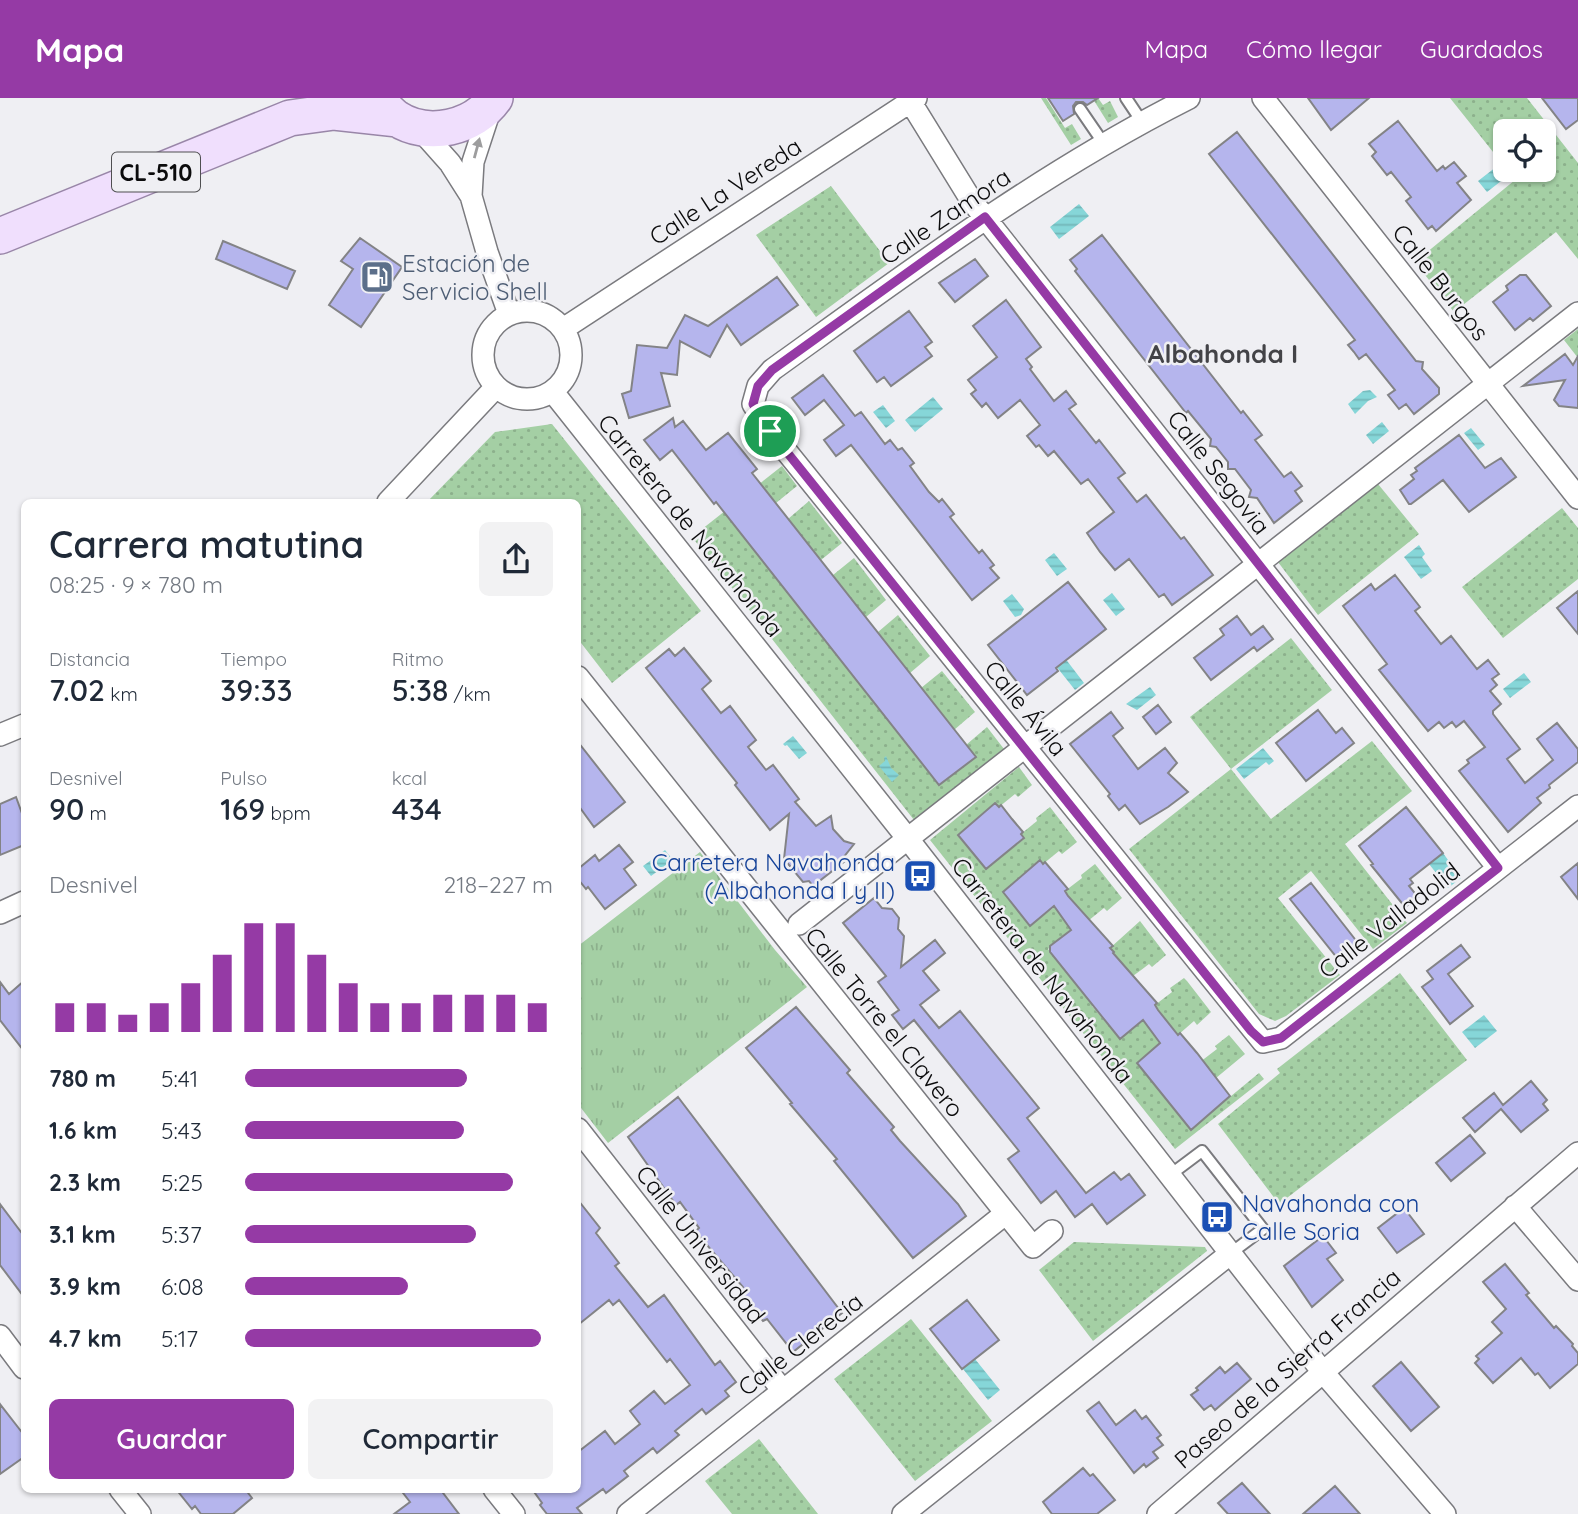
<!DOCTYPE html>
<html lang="es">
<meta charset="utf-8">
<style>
:root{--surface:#fff;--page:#f2f2f3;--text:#1f2937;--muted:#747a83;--accent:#953aa5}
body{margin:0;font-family:Quicksand,sans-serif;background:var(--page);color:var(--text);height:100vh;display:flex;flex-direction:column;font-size:26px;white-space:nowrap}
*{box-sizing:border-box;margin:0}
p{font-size:23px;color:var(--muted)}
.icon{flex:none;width:38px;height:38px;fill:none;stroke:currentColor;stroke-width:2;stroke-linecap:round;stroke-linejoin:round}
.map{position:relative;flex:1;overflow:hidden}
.sheet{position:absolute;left:21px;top:401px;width:560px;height:994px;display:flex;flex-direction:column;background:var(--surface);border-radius:10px;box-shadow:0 2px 5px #0004}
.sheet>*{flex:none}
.fabs{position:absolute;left:1493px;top:21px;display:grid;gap:14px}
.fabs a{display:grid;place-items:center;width:63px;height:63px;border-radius:10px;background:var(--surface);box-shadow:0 2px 5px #0004;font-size:35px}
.pin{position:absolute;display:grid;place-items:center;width:60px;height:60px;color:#fff;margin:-30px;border:4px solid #fff;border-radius:50%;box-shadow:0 2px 7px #0007}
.round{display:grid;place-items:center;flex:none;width:74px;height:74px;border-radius:10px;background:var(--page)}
.overview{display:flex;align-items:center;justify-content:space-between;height:119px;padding:0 28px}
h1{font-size:38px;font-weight:600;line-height:52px}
.metrics{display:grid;grid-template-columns:repeat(3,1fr);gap:10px;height:119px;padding:7px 28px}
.metrics div{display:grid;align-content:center}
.metrics b{font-size:30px;font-weight:600}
.metrics small{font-size:19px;font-weight:400}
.metrics p{font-size:19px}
.chart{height:196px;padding:14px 28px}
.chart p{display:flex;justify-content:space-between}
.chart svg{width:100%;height:126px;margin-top:7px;stroke:var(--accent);stroke-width:6}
.button{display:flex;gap:14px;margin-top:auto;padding:14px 28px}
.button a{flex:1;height:80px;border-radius:10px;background:var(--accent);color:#fff;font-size:28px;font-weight:600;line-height:80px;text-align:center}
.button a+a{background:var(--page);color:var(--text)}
ul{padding:0 28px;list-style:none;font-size:23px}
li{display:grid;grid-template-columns:112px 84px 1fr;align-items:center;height:52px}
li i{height:18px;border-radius:9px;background:var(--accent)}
header{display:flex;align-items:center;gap:42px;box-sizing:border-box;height:98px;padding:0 35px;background:var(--accent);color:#fff}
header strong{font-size:33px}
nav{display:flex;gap:38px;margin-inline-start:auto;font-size:24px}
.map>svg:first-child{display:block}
</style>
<header>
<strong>Mapa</strong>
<nav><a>Mapa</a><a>Cómo llegar</a><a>Guardados</a></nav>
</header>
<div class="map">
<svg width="1578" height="1416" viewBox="0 0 1578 1416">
<defs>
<pattern id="grass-dots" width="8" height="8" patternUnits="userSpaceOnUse" patternTransform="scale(1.75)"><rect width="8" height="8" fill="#a4cfa4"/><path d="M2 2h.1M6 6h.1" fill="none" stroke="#8cb08c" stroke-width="1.8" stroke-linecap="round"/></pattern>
<pattern id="park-tufts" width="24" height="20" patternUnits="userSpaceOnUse" patternTransform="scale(1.75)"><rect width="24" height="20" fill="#a4cfa4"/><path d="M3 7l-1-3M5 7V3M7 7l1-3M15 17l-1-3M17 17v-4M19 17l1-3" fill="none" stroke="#8cb08c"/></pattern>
<pattern id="water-rules" width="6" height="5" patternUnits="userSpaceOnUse" patternTransform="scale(1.75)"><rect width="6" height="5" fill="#86d6d8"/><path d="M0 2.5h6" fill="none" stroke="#72b6b8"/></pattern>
</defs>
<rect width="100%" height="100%" fill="#efeff3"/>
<path fill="url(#grass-dots)" d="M1041 0H1046L1065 30 1072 26 1081 41 1071 47Z
M1083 0H1098L1103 7 1110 3 1118 19 1108 25 1093 1Z
M1450 0H1527L1578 65V161L1556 134 1454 214 1415 164 1515 82 1507 72H1544V33H1505V69Z
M831 88 889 165 816 219 756 137Z
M1578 231V260L1564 242Z
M552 326 701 513 612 585 578 541V404H427L495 334Z
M782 368 797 388 776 405 767 394 797 433 788 421 809 403 842 445 821 462 811 451 842 490 833 477 854 460 886 502 866 519 887 546 878 534 898 517 930 558 910 575 864 592 873 603 879 599 886 620 895 631 921 590 942 573 975 614 954 632 930 676 940 687 975 659 966 647 987 629 1004 651 914 722 692 439Z
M1378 386 1419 436 1318 517 1278 464Z
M1562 410 1578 430V481L1503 540 1462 489Z
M1291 540 1332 592 1231 671 1271 721 1372 643 1412 693 1345 746 1407 825 1373 851 1311 773 1278 800 1340 877 1286 918 1275 923 1259 916 1129 751 1231 671 1190 619Z
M1019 669 1032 687 1018 699 1015 696 999 709 995 705 958 738 986 771 1024 741 1021 736 1037 723 1036 720 1050 709 1077 744 1062 756 1059 753 1043 766 1039 762 1003 794 1031 827 1069 798 1065 793 1082 780 1081 777 1095 766 1122 800 1107 813 1104 810 1088 823 1071 831 1048 851 1075 884 1114 854 1110 850 1140 823 1166 857 1152 869 1149 866C1130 881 1110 892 1092 908L1120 941 1158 911 1155 907 1172 894 1170 890 1184 880 1187 883 1211 914 1197 927 1194 923 1178 937 1174 932 1138 965 1200 964 1217 951 1215 948 1229 937 1245 956 1216 980 1218 984 1179 1017 1191 1031 1259 975 1264 981 1175 1051 930 742Z
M1400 875 1467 962 1279 1106 1218 1026 1280 975 1277 971Z
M1074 1144 1205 1149 1207 1153 1093 1243 1039 1172Z
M911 1221 992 1323 915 1383 834 1281Z
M759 1341 818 1416H732L705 1383Z"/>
<path fill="url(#park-tufts)" d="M700 754 775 852 807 889 608 1045 578 1006V848Z"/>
<path fill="url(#water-rules)" d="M1496 69 1505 80 1487 94 1478 83Z
M1079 106 1089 118 1059 141 1050 129Z
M1370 292 1377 299 1368 303 1355 316 1348 306 1363 293Z
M933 299 943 311 915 334 905 322Z
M883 307 895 323 886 330 873 314Z
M1382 324 1389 333 1373 346 1366 337Z
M1471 330 1485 347 1478 352 1464 335Z
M1419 447 1425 456 1422 459 1432 473 1421 481 1404 459Z
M1054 455 1067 471 1057 478 1045 462Z
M1112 495 1125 511 1116 518 1103 502Z
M1012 496 1024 511 1021 517 1015 519 1003 503Z
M1058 551 1084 585 1075 592 1048 558Z
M1524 575 1531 584 1510 600 1503 591Z
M1150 589 1156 597 1137 612 1126 606Z
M793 638 807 655 799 661 787 647 785 648 783 646Z
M1263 650 1274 663 1269 667 1266 664 1244 681 1236 671Z
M886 658 891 670 899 677 892 684 879 668 885 663 884 660Z
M665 752 673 762 651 778 643 768Z
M1443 755 1461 780 1448 790 1429 766Z
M1484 917 1497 933 1475 950 1462 934Z
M975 1261 1000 1292 988 1302 963 1271Z"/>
<path fill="#b5b5ed" stroke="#838386" stroke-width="2" d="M1048 0H1098L1087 7 1083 4H1076L1073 8 1074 16 1063 23Z
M1308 0H1369L1331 32Z
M1542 0H1578V22L1566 31Z
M1398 23 1437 73 1443 68 1445 71 1454 64 1466 78 1457 85 1471 102 1436 133 1432 128 1428 131 1406 103 1411 99 1391 74 1387 77 1372 58 1376 54 1369 46Z
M1237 34 1416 263 1423 264 1422 271 1439 290V296L1414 316 1406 306 1399 311 1388 297 1395 292 1366 256 1359 261 1354 254 1348 247 1355 242 1209 56Z
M1102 137 1241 315 1243 313 1262 337 1255 342 1284 379 1291 374 1302 388 1295 393 1302 403 1274 425 1257 400 1249 399 1251 392 1235 371H1228V364L1216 349 1210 348 1211 341 1188 313 1186 315 1075 173 1077 171 1070 162Z
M360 140 402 169 361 229 329 207 353 171 341 163Z
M223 143 295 173 287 191 216 161Z
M975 161 988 178 955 204 939 185Z
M1520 177H1526L1551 208 1533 223 1530 220 1515 232 1493 204 1508 192 1506 188Z
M777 179 798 207 741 247 727 227 710 259 680 243 677 277 661 275 670 308 629 320 622 296 631 293 637 247 667 250 685 217 708 228Z
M1006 202 1041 249 1026 261 1032 269 1030 271 1054 303 1066 293 1076 306 1069 311 1096 345 1099 342 1125 375 1118 380 1137 404 1146 397 1181 441 1184 439 1213 477 1172 507 1164 496 1159 499 1129 461 1115 472 1100 454 1087 435 1114 414 1088 381 1081 386 1054 353 1048 358 1039 347 1036 349 1027 338 1040 327 1020 302 998 320 986 305 982 309 971 296 976 292 968 282 997 259 973 228Z
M909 213 932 244 925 249 932 258 891 288 884 279 877 284 854 253Z
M1565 256 1573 267 1578 258V310L1559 308 1554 302 1565 282 1523 288Z
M823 277 855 318 861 314 885 346 890 342 898 352 902 350 914 365 910 368 929 394 939 404 942 401 954 416 950 419 970 444 979 455 982 452 994 467 990 470 999 480 972 502 851 347 836 358 824 342 844 327 824 302 805 317 792 300Z
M673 320 675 329 683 323 706 352 728 335 757 371 752 375 976 659 939 687 716 404 714 406 672 352 660 362 644 342Z
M1459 337 1485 370 1501 360 1516 379 1469 414 1443 382 1411 406H1409L1400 392 1414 381 1411 377 1417 373 1415 370Z
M1395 477 1420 509 1415 513 1441 546 1451 538 1477 571 1488 562 1499 576 1492 581 1497 587 1490 593 1501 606 1493 613V616L1520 651 1507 661 1525 685 1553 662 1537 641 1557 625 1578 651V664L1549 687 1550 690 1537 700 1541 705 1508 734 1459 673 1469 665 1467 662 1485 649 1464 623 1456 629 1452 624 1444 630 1439 624 1428 633 1379 572 1387 566 1343 508 1371 486 1375 492Z
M1068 484 1106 531 1056 570 1058 573 1027 597 988 547Z
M1578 493V536L1557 510Z
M1237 518 1251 537 1263 528 1273 541 1257 553 1254 549 1211 582 1194 560 1224 537 1220 531Z
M684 550 711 583 702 591 721 615 730 608 756 642 748 649 766 672 773 667 799 701 795 704 816 728 831 718 833 731 844 743 854 746 843 760 845 763 813 788 809 783 803 784 784 761 789 716 770 732 735 687 737 685 646 570 669 551 675 558Z
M1158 607 1171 624 1156 636 1143 619Z
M1318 612 1336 635 1342 630 1354 645 1306 683 1276 645Z
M1111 614 1123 630 1113 638 1138 671 1165 650 1177 665 1168 675 1188 694 1168 709 1140 726 1125 707 1119 712 1108 698 1110 696 1070 646Z
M578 644 625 704 594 729 578 707Z
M16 699 24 721V747L0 757V706Z
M995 705 999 709 1001 707 1012 721 1023 734 1021 736 1024 740 986 771 958 737Z
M1406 709 1443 755 1410 781 1413 785 1409 788 1418 799 1405 809 1371 767 1373 766 1359 748Z
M619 747 633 764 624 771 636 787 605 811 588 789 586 791 578 781V771L595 757 599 763Z
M1040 762 1043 766 1045 764 1068 791 1065 793 1068 798 1113 848 1110 850 1114 854 1113 855 1157 905 1155 907 1158 912 1178 937 1180 935 1197 955 1230 998 1191 1032 1137 965 1160 945 1143 922 1120 941 1050 854V848L1071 832 1054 808 1030 828 1003 794Z
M1578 765V801L1561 779Z
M1311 785 1358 845 1338 861 1290 801Z
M874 800 882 810 892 811 899 820 898 831 904 838 901 869 935 842 945 855 923 873 939 892 920 907 939 930 960 913 1039 1010 1027 1020 1086 1095 1114 1074 1121 1082 1129 1076 1145 1097 1107 1126 1092 1106 1075 1119 1056 1093 1041 1105 1008 1061 1019 1053 914 922 903 931 892 917 899 912 878 884 886 878 843 825Z
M1461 847 1470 859 1448 876 1473 908 1450 926 1422 889 1433 881 1427 873Z
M24 883V953L0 922V884L9 896Z
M796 909 850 972 847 975 894 1029 891 1032 900 1043 958 1106 966 1118 913 1160 834 1063 837 1061 790 1006 792 1005 746 950Z
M1531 983 1547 1002 1543 1006 1548 1012 1521 1034 1501 1011 1475 1034 1463 1020 1494 995 1503 1007Z
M678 999 842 1215 793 1254 767 1221 763 1223 756 1214 739 1192 743 1189 700 1139 696 1133 699 1130 680 1104 676 1107 628 1039Z
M1470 1037 1485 1055 1451 1083 1436 1065Z
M578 1102 600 1130 596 1135 619 1165 615 1168 648 1209 664 1197 715 1267 720 1263 736 1284 725 1293 729 1298 706 1316 702 1311 675 1333 679 1337 657 1355 653 1350 624 1373 628 1378 606 1395 603 1391 577 1410 582 1416H547L540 1407 542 1405 532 1391H578V1354L605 1333 615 1346 640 1326 630 1313 654 1293 665 1306 690 1287 670 1261 667 1264 619 1202 613 1207 609 1202 578 1227Z
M0 1106 24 1138V1199L0 1167Z
M1404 1110 1424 1136 1397 1155 1378 1130Z
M1323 1138 1336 1155 1327 1161 1343 1182 1312 1209 1284 1168Z
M1505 1166 1529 1195 1526 1197 1554 1230 1556 1228 1573 1246 1572 1248 1578 1255V1266L1550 1290 1538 1275 1535 1277 1521 1260 1493 1285 1475 1265 1479 1261 1476 1258 1502 1235 1492 1224 1506 1211 1483 1184Z
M967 1202 999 1242 962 1271 930 1231Z
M1401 1264 1439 1309 1411 1333 1373 1288Z
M1237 1265 1251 1281 1215 1312 1211 1307 1204 1312 1191 1297 1198 1292 1196 1290 1220 1269 1225 1275Z
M1099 1304 1116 1327 1135 1312 1142 1321 1146 1318 1161 1337 1157 1340 1163 1347 1153 1354 1158 1360 1146 1369 1144 1366 1134 1375 1087 1313Z
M0 1306 24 1337V1359L0 1376Z
M1083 1370 1090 1378 1093 1376 1115 1402 1097 1416H1052L1043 1404Z
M1242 1385 1270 1416H1228L1218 1405Z
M1335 1388 1360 1416H1303Z
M176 1391H245L252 1400 233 1416H201L195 1408 192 1411Z
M400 1391H440L459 1416H394L410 1404Z"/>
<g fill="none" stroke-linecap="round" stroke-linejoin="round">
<defs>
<path id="lane" d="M1126 0 1142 24
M1080 11 1104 46
M1170 1077 1202 1053 1263 1131 1231 1155"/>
<path id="street" d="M1189 0C1040 75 907 175 772 272L758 288 753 306 770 333 1263 944 1281 940 1578 708
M1263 0 1578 400
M910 3 971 102 1498 770
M418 29 450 65 471 98 487 154 509 216
M471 98 473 64 491 9
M483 257a44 44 0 1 1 88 0a44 44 0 1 1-88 0Z
M563 231 916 0
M553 294 908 741 1322 1273 1445 1416
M388 404 495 290
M578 579 1033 1149 1052 1133
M0 637 24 627
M0 815 24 804
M799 826 1578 215
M578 1031 783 1293
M1515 1108 1578 1182
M0 1238 24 1270
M120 1391 140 1416
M494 1391 514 1416
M628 1416 1005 1116
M903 1416 1231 1155
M1158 1416 1578 1055"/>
<path id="primary" d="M380 5C385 10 391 16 396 20 428 41 474 30 495 0
M0 138 290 20 334 14 398 21"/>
</defs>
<use href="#lane" stroke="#7a7a7e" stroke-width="14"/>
<use href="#street" stroke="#7a7a7e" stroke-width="24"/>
<use href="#primary" stroke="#9986a8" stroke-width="38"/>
<use href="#lane" stroke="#fff" stroke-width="10"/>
<use href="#street" stroke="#fff" stroke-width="21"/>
<use href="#primary" stroke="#f0dffd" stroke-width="35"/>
</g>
<defs><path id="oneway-solid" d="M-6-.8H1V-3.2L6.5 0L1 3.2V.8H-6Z" transform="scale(1.75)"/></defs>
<use fill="#9d9d9e" href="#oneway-solid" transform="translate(477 50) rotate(-75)"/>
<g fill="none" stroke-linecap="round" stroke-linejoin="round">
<defs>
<path id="route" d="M985 119 1498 770 1281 940 1263 944 1251 933 770 333 753 306 758 288 772 272Z"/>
</defs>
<use href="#route" stroke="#fff" stroke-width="14"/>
<use href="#route" stroke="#953aa5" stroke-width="9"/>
</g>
<defs>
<symbol id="fuel-square" viewBox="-11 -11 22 22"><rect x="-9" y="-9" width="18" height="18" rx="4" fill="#5c6f8a" stroke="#efeff3"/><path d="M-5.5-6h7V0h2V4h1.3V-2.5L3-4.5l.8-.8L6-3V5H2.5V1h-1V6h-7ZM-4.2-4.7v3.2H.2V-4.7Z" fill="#fff"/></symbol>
<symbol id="bus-square" viewBox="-11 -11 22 22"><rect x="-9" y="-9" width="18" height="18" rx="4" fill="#1a4fb4" stroke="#efeff3"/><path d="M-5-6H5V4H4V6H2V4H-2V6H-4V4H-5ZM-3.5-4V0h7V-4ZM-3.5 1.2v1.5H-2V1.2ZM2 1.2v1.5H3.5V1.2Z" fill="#fff"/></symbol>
</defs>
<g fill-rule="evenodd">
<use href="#fuel-square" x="358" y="160" width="38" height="38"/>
<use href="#bus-square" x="901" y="759" width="38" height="38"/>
<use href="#bus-square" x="1198" y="1100" width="38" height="38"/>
</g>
<g text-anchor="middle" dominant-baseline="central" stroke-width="5" stroke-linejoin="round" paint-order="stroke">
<rect fill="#efeff3" stroke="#4f4f51" stroke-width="2" x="112" y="54.5" width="88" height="39" rx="5"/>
<g font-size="23" font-weight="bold" fill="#0b0b0c">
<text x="156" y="74">CL-510</text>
</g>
<g font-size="24" fill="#0b0b0c" stroke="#efeff3">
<text transform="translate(725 93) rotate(-33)">Calle La Vereda</text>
<text transform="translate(945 118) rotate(-34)">Calle Zamora</text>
<text transform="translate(1441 184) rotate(52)">Calle Burgos</text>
<text transform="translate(1219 374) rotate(52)">Calle Segovia</text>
<text transform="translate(691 427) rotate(51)">Carretera de Navahonda</text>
<text transform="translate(1026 610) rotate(51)">Calle Ávila</text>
<text transform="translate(1389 822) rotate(-38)">Calle Valladolid</text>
<text transform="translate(1043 872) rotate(52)">Carretera de Navahonda</text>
<text transform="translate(885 924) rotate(51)">Calle Torre el Clavero</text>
<text transform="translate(701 1146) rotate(52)">Calle Universidad</text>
<text transform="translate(800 1246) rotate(-38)">Calle Clerecía</text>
<text transform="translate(1287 1270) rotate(-41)">Paseo de la Sierra Francia</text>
</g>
<g font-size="24" fill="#4e5e75" stroke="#efeff3" text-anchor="start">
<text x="402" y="165">Estación de<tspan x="402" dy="28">Servicio Shell</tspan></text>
</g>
<g font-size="24" fill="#164399" stroke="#efeff3" text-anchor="end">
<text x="895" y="764">Carretera Navahonda<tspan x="895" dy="28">(Albahonda I y II)</tspan></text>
<text x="1242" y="1105" text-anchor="start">Navahonda con<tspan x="1242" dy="28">Calle Soria</tspan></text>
</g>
<g font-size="26" font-weight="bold" fill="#434347" stroke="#efeff3">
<text x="1223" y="255">Albahonda I</text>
</g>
</g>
</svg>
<div class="fabs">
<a><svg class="icon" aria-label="locate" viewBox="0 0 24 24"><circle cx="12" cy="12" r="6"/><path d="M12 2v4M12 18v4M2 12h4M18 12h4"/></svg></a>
</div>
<div class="pin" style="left:770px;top:333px;background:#1e9e55"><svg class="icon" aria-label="arrive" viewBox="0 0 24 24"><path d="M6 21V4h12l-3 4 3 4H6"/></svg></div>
<section class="sheet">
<div class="overview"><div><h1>Carrera matutina</h1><p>08:25 · 9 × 780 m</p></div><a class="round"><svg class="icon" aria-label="share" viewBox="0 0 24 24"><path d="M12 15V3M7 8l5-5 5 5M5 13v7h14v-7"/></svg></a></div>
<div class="metrics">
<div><p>Distancia</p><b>7.02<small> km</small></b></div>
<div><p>Tiempo</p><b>39:33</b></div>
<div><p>Ritmo</p><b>5:38<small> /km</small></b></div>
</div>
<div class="metrics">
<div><p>Desnivel</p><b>90<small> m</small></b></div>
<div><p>Pulso</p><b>169<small> bpm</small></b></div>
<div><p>kcal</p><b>434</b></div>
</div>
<div class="chart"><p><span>Desnivel</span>218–227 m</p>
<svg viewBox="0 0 160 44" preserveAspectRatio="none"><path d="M5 44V34M15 44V34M25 44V38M35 44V34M45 44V27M55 44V17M65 44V6M75 44V6M85 44V17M95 44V27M105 44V34M115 44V34M125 44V31M135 44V31M145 44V31M155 44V34"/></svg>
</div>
<ul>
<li><b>780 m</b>5:41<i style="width:72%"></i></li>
<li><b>1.6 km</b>5:43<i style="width:71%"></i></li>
<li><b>2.3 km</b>5:25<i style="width:87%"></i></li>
<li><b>3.1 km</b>5:37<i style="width:75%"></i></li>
<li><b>3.9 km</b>6:08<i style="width:53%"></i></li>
<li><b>4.7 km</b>5:17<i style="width:96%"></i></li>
</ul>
<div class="button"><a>Guardar</a><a>Compartir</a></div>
</section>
</div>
